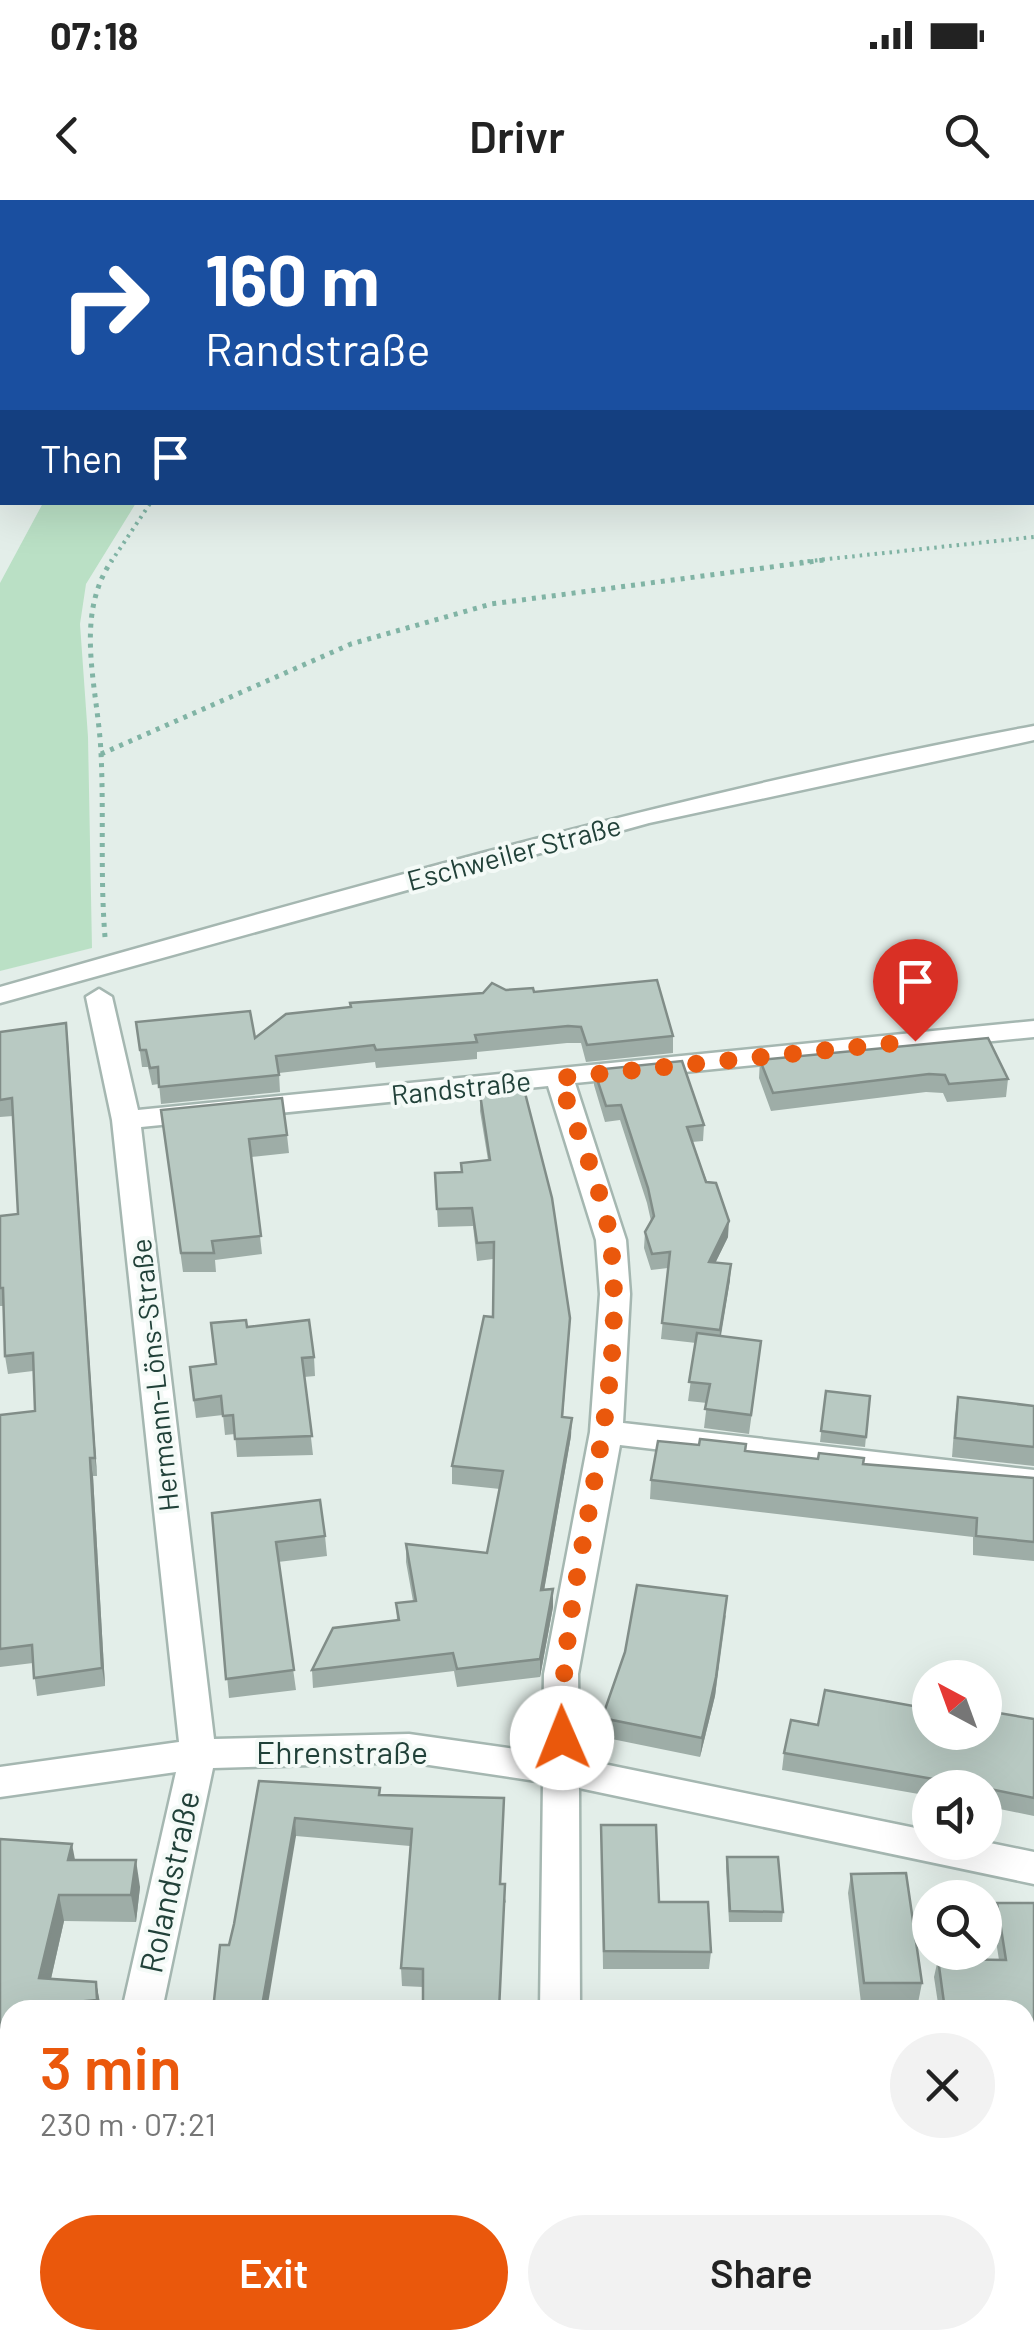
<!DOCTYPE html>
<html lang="en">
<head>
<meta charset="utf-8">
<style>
  body { margin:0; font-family:Barlow,sans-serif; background:#f2f2f2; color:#222; height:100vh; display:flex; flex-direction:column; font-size:38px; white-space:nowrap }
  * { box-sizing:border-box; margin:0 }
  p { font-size:32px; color:#767676 }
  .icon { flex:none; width:55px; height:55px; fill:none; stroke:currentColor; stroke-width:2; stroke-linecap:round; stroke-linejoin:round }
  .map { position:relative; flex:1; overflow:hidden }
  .side { position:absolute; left:0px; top:1800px; width:1035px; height:350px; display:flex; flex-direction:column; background:#fff; border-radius:30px 30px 0 0; box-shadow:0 10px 40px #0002 }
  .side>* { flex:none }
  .hud { position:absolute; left:0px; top:0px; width:1035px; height:305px; box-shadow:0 10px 40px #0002; background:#1a4fa0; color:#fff; overflow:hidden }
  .needle { width:65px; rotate:319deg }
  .fabs { position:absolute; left:912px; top:1460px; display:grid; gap:20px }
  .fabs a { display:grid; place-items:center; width:90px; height:90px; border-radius:50%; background:#fff; box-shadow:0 10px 40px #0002; font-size:50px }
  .pin { position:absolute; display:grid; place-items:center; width:85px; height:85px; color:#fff; margin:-102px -42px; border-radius:50% 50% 50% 0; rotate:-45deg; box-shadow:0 0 10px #0007 }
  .pin .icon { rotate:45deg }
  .me { position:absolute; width:110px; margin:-55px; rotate:359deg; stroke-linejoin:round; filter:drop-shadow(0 0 8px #0008) }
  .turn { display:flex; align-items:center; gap:35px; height:210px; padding:0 40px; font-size:45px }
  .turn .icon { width:130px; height:130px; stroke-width:2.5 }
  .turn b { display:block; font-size:70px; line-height:85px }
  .then { display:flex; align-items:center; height:95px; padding:0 40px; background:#0003; gap:20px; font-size:38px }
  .round { display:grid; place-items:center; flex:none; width:105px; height:105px; border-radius:52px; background:#f2f2f2 }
  .head { display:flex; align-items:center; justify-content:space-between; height:170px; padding:0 40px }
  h1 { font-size:60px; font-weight:600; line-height:75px; color:#ea580c }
  .action { display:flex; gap:20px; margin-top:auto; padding:20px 40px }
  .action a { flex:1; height:115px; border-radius:60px; background:#ea580c; color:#fff; font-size:40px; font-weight:600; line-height:115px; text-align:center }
  .action a+a { background:#f2f2f2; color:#222 }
  .status { display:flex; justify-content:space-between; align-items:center; height:70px; padding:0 50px; background:#fff; direction:ltr }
  .status svg { height:28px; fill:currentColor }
  header { display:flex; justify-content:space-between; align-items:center; height:130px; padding:0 40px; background:#fff; font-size:45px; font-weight:600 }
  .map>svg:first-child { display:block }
  .green { fill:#bae0c5 }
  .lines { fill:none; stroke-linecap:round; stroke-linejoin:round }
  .minor-casing { stroke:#a5b7b1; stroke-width:5 }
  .tertiary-casing { stroke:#a5b7b1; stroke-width:5 }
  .motorway-casing { stroke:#c1cac8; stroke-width:5 }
  .path-far1 { stroke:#81b4a5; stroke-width:4; stroke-dasharray:2.5 5; stroke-linecap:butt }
  .path { stroke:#81b4a5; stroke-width:5; stroke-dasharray:4 6; stroke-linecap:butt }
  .minor { fill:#fff; fill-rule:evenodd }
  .tertiary { fill:#fff; fill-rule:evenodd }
  .motorway { fill:#2a6f63; fill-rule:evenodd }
  .wall { fill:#9eada7 }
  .shaded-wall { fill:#818d88 }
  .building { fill:#b8c9c2; stroke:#818d88; stroke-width:2.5 }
  .route { stroke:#ea580c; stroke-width:18; stroke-dasharray:0 32.4 }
  .labels { text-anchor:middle; stroke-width:8; stroke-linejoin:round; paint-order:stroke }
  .street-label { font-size:28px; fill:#214139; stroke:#f4faf7 }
  .near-street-label { font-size:32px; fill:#214139; stroke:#f4faf7 }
</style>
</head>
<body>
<div class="status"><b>07:18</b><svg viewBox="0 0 49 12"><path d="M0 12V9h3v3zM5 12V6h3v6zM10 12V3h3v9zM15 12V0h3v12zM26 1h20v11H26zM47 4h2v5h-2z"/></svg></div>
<header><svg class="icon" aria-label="back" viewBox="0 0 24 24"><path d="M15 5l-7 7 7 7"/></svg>Drivr<svg class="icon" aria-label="search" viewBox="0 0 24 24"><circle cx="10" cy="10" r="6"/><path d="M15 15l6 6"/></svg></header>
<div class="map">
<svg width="1034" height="2150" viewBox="0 0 1034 2150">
  <rect width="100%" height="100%" fill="#e3eee9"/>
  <path class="green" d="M43,303H136L86,384L80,424L88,537L92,748L0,771V383Z"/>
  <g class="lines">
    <defs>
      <g id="minor">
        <rect x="0" y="51" width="2" height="10"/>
        <path d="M99,789L112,797L138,910L1034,821V837L575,883L626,1040L630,1094L623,1223L1034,1270V1294L620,1245L578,1474L579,1559L930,1631V1642H985L1034,1652V1684L579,1588L580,1810H540L543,1582L409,1562L213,1568L162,1810H122L176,1572L0,1597V1567L179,1542L112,920L86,797ZM548,886L596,1040L600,1094L590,1232L544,1474L543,1553L409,1534L214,1539L141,927Z"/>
        <path d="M49,2140H93L91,2150H47Z"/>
        <rect x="533" y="2140" width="44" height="10"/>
      </g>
      <path id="tertiary" d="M1034,526V540L649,623L0,803V787C343,690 684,591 1034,526Z"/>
      <path id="motorway" d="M2,226V240L0,241V227Z"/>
    </defs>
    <use href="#minor" class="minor-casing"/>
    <use href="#tertiary" class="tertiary-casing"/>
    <use href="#motorway" class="motorway-casing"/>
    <g class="path-far1">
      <path d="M1028,302L1034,305"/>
      <path d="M111,362L151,302"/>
      <path d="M800,362L1034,337"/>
    </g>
    <g class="path">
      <path d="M101,554L351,444L491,404L824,360"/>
      <path d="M105,737C100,675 104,615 101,553C98,487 73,418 112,360"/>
    </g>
    <use href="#minor" class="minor"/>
    <use href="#tertiary" class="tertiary"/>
    <use href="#motorway" class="motorway"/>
  </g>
  <g class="wall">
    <path d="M506,790L534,792L673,836V853L586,862L581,843H567L477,852V859L376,868L375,862L279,873L280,892L161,904L159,884L152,885L148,867H142L136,822L255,838L483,793Z"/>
    <path d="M66,823L97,1276H93L105,1486L37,1496L33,1463L0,1467V1215L35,1211L33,1171L8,1174L5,1156L3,1106H0V1016L18,1014L13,916L0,917V832Z"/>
    <path d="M760,860L1008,879L1006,897L947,902L943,893L926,892L771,911L759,878Z"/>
    <path d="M594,870L704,925L703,941L692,942L728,1037L715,1063L730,1080L721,1136L759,1160L749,1234L704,1228L707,1203L688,1201L696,1143L661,1139L668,1068L651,1070L644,1048L645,1032L651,1021L647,1003L620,920L605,922L594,885Z"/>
    <path d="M480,894L570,1118L563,1217L571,1236L544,1390L553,1389V1407L540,1477L457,1487L454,1471L313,1488L312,1470L397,1420L396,1403L413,1401L406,1362V1344L487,1353L500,1289L452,1284V1266L493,1117V1059L477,1061L473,1026L438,1027L435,973L461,972V963L488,960L480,911Z"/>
    <path d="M161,910L287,935L289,953L251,957L262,1054L215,1060L216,1072H183Z"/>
    <path d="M247,1127L314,1157L315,1176L304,1177L313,1255L237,1257L235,1234L225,1235L223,1215L196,1218L192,1186L216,1164Z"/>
    <path d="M826,1191L870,1196L865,1247L820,1242Z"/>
    <path d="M958,1197L1034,1206V1266L952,1257L955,1216Z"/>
    <path d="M699,1245L863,1264L1034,1278V1361L973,1355V1337L650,1299L651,1280Z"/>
    <path d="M212,1313L325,1336L327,1356L278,1362L296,1490L229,1498Z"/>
    <path d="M726,1415L715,1496L700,1557L602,1537V1518Z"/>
    <path d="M987,1511L1034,1519V1616L985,1606V1588H930V1596L782,1570L784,1553L818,1525L985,1519Z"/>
    <path d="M259,1581L380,1595L504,1598L501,1684L506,1702L423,1787L402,1786L401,1768L410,1646L296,1636L213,1810L234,1724Z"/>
    <path d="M601,1625L659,1702L711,1752L709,1769H603Z"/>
    <path d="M0,1639L75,1660L140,1687L136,1722L64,1721L51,1779L96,1782L101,1810H10V1890H0Z"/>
    <path d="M727,1657L783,1712L782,1722H729L726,1667Z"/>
    <path d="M851,1674L922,1783L918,1803H861L848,1693Z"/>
    <path d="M997,1703H1034V1848H1025V1810H939L934,1777L938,1759L999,1760L993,1722Z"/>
  </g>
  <g class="shaded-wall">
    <path d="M66,823L68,841L97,1276L95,1258Z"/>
    <path d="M729,1021L728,1037L708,1078L709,1062Z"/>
    <path d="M731,1064L730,1080L719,1145L720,1130Z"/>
    <path d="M572,1218L571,1236L541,1408V1390Z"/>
    <path d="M90,1258L93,1276L105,1486L102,1468Z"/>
    <path d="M553,1389V1407L540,1477V1459Z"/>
    <path d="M727,1396L715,1496L700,1557L702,1538Z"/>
    <path d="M295,1618L296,1636L267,1810L262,1806Z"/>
    <path d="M72,1644L77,1670L68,1660Z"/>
    <path d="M136,1660L140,1687L136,1722L131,1695Z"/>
    <path d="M59,1695L64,1721L45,1805L39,1778Z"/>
    <path d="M96,1782L101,1808V1810H98L97,1800Z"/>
    <path d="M10,2068V2086L0,2088V2070Z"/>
  </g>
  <g class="building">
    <path d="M657,780L673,836L587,845L581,827L568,826L475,835L477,842L376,850L374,845L276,856L279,875L159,887L158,867L150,868L146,850H140L136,822L250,811L255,838L286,814L351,807L350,803L483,793L492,783L506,790L533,788L534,792Z"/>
    <path d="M66,823L95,1258H90L102,1468L34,1478L32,1445L0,1449V1215L35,1211L33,1153L5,1156L3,1088H0V1016L18,1014L12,898L0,900V832Z"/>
    <path d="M988,838L1008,879L949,884L945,875L929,874L773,893L760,860Z"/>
    <path d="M682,861L704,925L687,927L706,982L716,983L729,1021L709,1062L731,1064L720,1130L662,1123L670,1052L652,1054L645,1032L654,1016L648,988L621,905L606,906L594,870Z"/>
    <path d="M524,889L552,998L570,1118L562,1217L572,1218L541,1390L553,1389L540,1459L457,1469L453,1453L312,1470L333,1428L399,1420L396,1403L416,1401L406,1344L487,1353L503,1271L452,1266L484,1116L493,1117L494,1042L477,1043L472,1008L437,1009L435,973L462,972L461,963L490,960L480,894Z"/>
    <path d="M282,898L287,935L249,939L261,1036L212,1041L214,1053H181L161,910Z"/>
    <path d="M246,1120L247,1127L309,1120L314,1157L302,1158L312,1236L235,1239L233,1215L223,1216L221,1196L194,1200L190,1167L216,1164L211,1123Z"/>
    <path d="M697,1133L761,1141L751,1215L705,1209L710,1184L689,1182Z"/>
    <path d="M826,1191L870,1196L866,1237L821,1231Z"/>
    <path d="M958,1197L1034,1206V1247L955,1238Z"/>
    <path d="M700,1239L746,1244L745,1251L818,1259L819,1253L864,1258L863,1264L1034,1278V1342L976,1336L977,1318L651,1280L658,1241L699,1245Z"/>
    <path d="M320,1300L325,1336L276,1342L294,1470L226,1479L212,1313Z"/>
    <path d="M637,1385L727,1396L716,1477L702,1538L602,1518L625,1452Z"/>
    <path d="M825,1490L930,1509V1532H985L987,1511L1034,1519V1598L985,1588L784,1553L791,1520L818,1525Z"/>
    <path d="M259,1581L380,1588L379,1595L504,1598L500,1684H505L499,1810H423V1769L401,1768L412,1629L295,1618L262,1806L287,1807L286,1810H213L220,1745H229L234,1724Z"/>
    <path d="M601,1625H656L659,1702H708L711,1752L604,1751Z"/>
    <path d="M0,1639L72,1644L68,1660H136L131,1695H59L39,1778L96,1782L97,1800L32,1806L31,1810H10V1865L0,1864Z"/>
    <path d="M727,1657H778L783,1712L730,1711Z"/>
    <path d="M906,1673L922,1783H864L851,1674Z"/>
    <path d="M997,1703H1034V1830H1025V1810H945L938,1759L1006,1760Z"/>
    <path d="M8,1984L10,2011V2068L0,2070V1985Z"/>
    <path d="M198,2140H288L287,2150H196Z"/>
    <path d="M416,2140H489V2150H415Z"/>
    <path d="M769,2140H836L837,2150H770Z"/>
    <path d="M675,2142L762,2143L763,2150H624H675Z"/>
  </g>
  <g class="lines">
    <path class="route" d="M562,1538C559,1372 629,1215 611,1046C607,1001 574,924 559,878L915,841"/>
  </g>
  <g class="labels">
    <g class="street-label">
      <text transform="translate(514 653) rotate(-15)" y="10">Eschweiler Straße</text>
      <text transform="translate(461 888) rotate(-6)" y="10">Randstraße</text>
      <text transform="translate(155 1175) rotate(-96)" y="10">Hermann-Löns-Straße</text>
    </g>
    <g class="near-street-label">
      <text x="342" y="1564">Ehrenstraße</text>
      <text transform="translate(170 1682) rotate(-78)" y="11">Rolandstraße</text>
    </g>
  </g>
</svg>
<div class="fabs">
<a><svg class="needle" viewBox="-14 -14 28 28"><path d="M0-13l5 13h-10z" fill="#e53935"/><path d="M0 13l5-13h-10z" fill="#767676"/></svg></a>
<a><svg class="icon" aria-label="sound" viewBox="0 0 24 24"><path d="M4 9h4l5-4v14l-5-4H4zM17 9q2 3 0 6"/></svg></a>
<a><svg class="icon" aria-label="search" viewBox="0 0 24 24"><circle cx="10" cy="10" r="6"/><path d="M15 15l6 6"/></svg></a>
</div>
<div class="pin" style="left:915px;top:841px;background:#d93025"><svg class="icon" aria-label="arrive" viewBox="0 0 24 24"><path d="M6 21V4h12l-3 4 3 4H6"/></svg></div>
<svg class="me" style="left:562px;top:1538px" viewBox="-20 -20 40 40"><circle r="19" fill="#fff"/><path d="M0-13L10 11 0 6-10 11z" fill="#ea580c"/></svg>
<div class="hud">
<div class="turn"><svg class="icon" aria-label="right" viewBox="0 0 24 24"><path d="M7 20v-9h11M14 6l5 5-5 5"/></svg><div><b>160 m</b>Randstraße</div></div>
<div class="then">Then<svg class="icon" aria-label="arrive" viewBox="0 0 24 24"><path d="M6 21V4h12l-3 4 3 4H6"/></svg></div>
</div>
<section class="side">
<div class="head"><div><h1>3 min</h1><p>230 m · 07:21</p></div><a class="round"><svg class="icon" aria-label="close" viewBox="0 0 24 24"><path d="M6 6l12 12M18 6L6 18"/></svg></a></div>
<div class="action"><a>Exit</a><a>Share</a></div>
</section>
</div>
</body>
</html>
